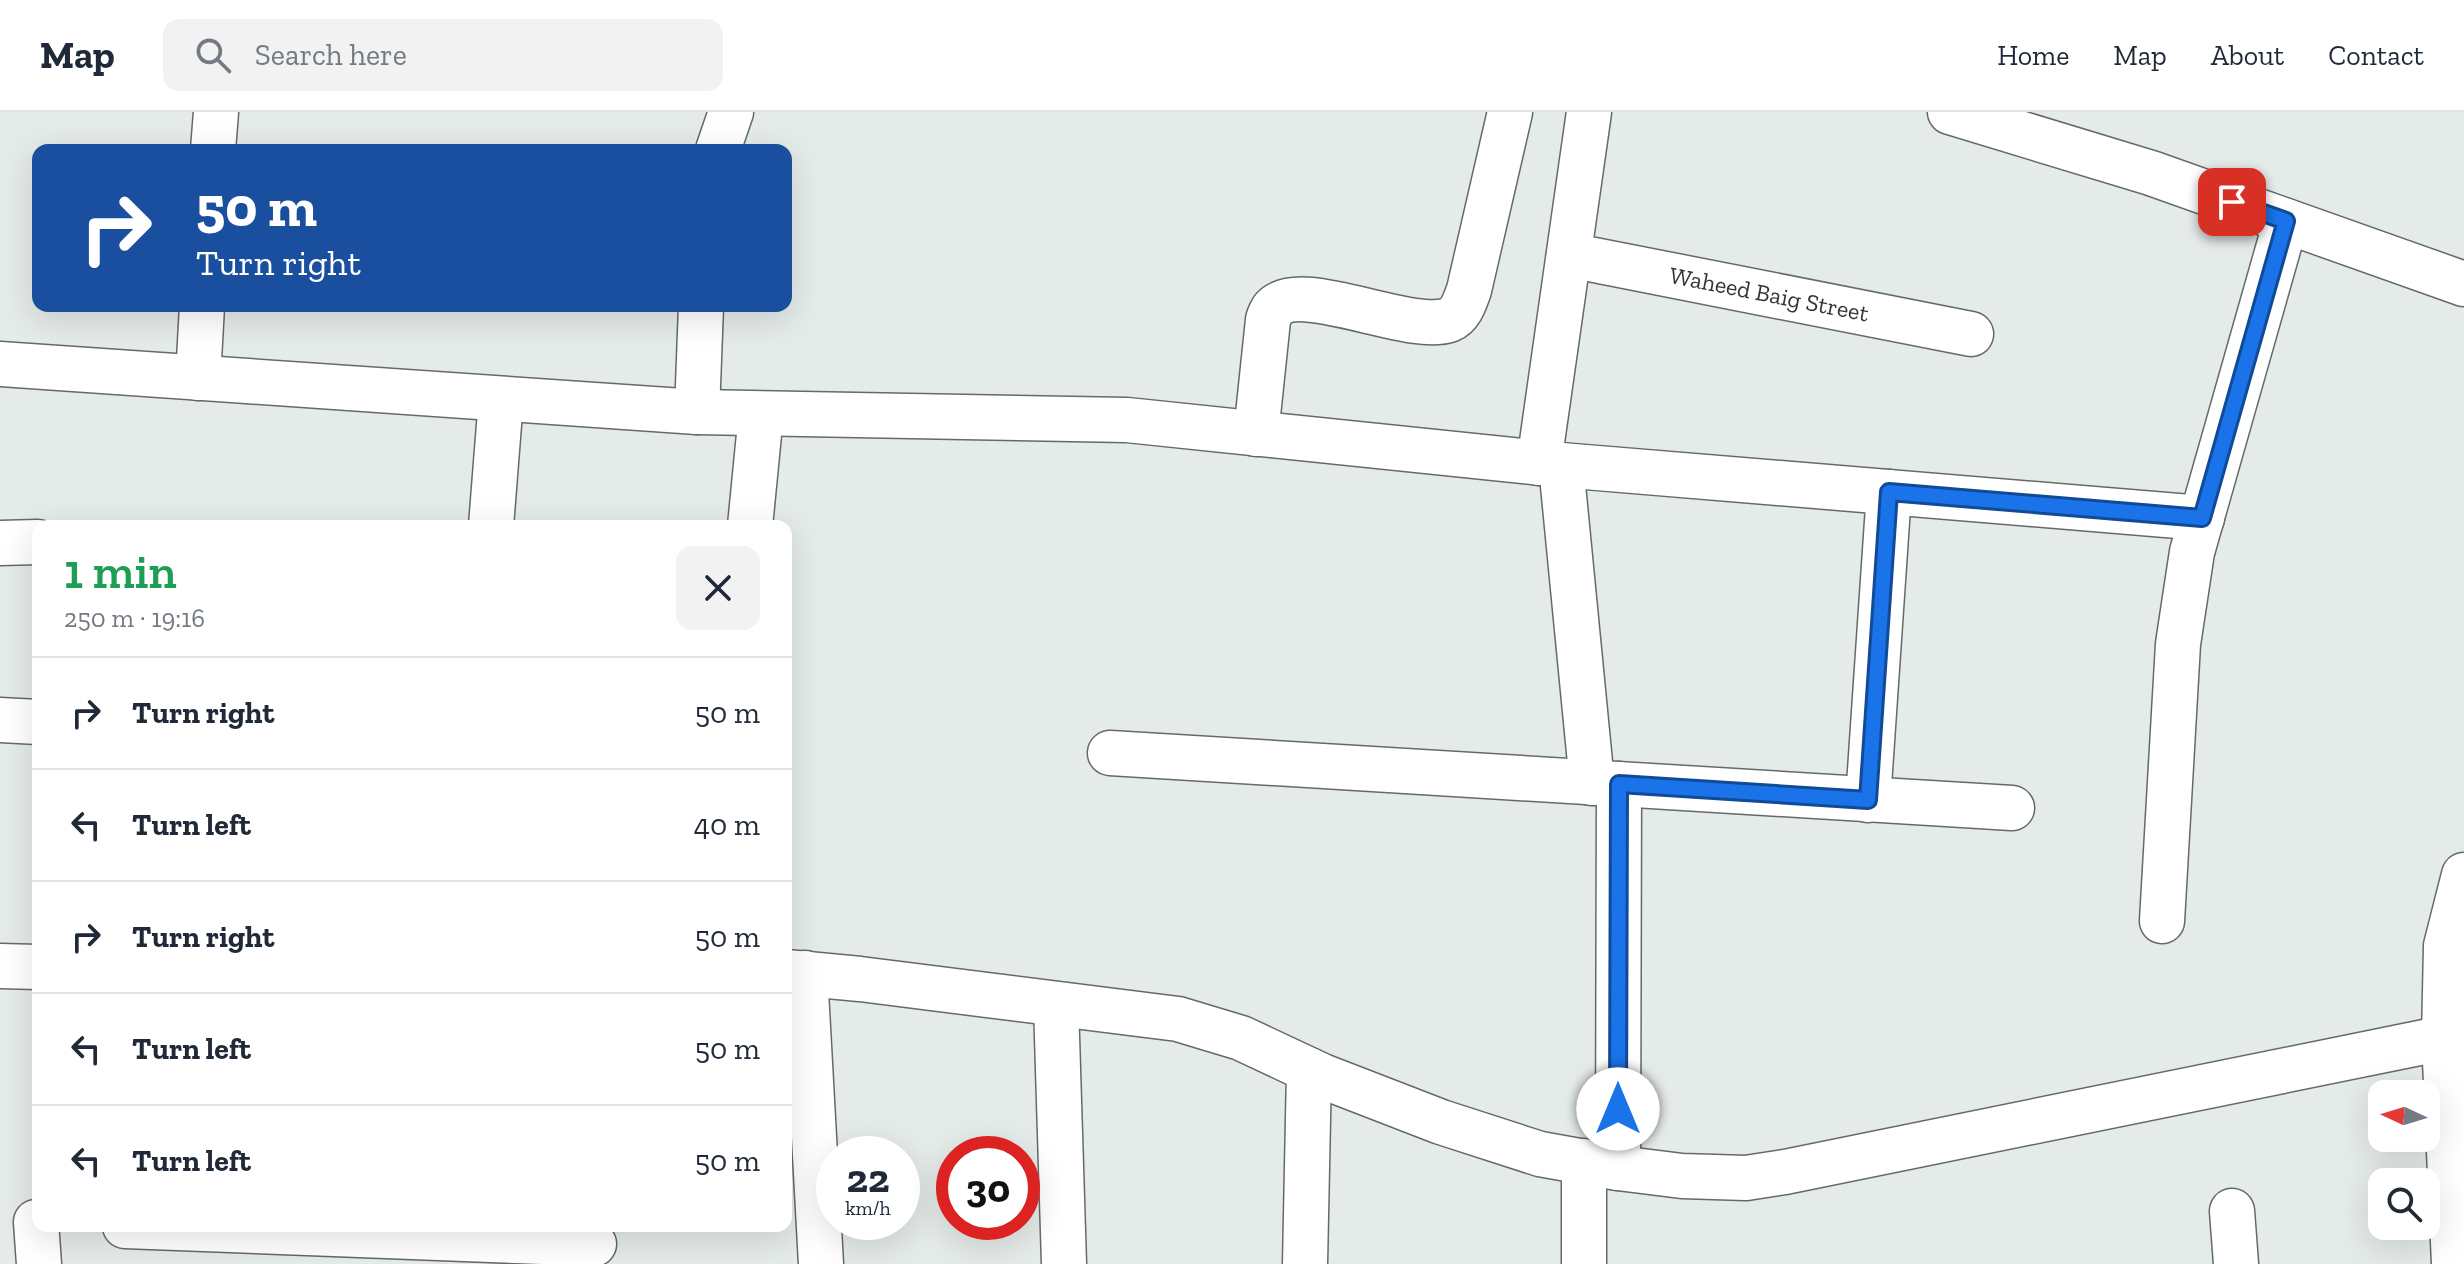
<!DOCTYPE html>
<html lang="en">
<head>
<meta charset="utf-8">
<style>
  body { margin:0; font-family:"Zilla Slab",serif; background:#f2f2f3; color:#1f2937; height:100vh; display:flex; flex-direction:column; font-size:30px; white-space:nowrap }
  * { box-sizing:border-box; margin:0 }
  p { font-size:26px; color:#747a83 }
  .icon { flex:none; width:44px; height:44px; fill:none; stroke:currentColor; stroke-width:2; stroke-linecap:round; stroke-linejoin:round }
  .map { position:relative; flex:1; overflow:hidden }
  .side { position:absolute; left:32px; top:408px; width:760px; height:712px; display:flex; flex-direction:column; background:#fff; border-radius:16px; box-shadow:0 8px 32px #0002 }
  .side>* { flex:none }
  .hud { position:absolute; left:32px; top:32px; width:760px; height:168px; border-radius:16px; box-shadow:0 8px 32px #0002; background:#1a4fa0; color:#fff; overflow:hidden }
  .needle { width:52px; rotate:274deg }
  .fabs { position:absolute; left:2368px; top:968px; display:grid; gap:16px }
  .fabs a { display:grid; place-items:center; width:72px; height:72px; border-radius:16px; background:#fff; box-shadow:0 8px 32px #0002; font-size:40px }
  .speed { position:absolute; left:816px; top:1024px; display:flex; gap:16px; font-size:40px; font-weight:700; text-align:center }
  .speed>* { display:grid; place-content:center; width:104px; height:104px; border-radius:50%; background:#fff; box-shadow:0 8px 32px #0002; line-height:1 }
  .speed small { font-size:20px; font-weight:400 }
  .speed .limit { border:12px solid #d22; background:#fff; color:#111 }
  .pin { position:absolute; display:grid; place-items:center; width:68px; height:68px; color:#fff; margin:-34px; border-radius:16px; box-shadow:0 4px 12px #0006 }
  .me { position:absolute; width:88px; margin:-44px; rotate:0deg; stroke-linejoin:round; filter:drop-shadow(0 0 6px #0008) }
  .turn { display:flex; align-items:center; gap:28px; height:168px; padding:0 32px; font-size:36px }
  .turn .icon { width:104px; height:104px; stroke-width:2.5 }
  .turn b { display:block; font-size:56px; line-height:68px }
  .round { display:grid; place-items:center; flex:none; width:84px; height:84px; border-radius:16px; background:#f2f2f3 }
  .headline { display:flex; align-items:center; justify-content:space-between; height:136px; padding:0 32px }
  h1 { font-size:48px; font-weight:600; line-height:60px; color:#1e9e55 }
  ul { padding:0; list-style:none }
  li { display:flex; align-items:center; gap:24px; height:112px; padding:0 32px; border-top:2px solid #e0e1e3 }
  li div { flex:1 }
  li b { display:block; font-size:30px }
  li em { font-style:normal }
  header { display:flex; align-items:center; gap:48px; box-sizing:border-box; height:112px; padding:0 40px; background:#fff; border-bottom:2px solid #e0e1e3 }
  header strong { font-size:38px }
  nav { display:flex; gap:44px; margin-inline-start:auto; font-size:28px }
  .search { width:560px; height:72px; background:#f2f2f3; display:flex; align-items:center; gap:20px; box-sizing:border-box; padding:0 28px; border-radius:16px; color:#747a83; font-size:30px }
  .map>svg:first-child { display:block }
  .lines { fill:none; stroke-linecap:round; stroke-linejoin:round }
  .minor-casing { stroke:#646a68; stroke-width:47 }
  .tertiary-casing { stroke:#646a68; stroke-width:47 }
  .minor { stroke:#fff; stroke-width:44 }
  .tertiary { stroke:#fff; stroke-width:44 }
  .route-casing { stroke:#114b97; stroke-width:20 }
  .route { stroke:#1a73e8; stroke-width:14 }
  .labels { text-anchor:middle; stroke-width:6; stroke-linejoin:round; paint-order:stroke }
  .street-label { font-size:24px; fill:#333534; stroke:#fff }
</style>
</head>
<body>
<header>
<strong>Map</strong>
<div class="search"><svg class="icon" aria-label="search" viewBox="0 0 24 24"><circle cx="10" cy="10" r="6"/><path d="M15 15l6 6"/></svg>Search here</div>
<nav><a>Home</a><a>Map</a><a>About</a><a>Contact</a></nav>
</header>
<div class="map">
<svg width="2464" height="1152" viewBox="0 0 2464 1152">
  <rect width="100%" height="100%" fill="#e5ebe9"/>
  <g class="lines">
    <defs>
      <g id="minor">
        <path d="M213,38L216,0"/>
        <path d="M718,38L731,0"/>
        <path id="s1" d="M1569,143L1971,222"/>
        <path d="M0,252L697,300L1127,308L1561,353L2202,406"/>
        <path d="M198,266L202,194"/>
        <path d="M697,300L701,194"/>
        <path d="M1256,322L1268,208C1268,206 1272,198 1273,197C1299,166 1409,222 1449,208C1461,203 1465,189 1469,178L1510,0"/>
        <path d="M1539,351L1589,0"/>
        <path d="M1561,353L1592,671"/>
        <path d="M491,414L501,287"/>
        <path d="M750,414L761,302"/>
        <path d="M0,431L38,430"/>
        <path d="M0,608L38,610"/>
        <path d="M1110,641L2012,696"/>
        <path d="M1868,688L1889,380"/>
        <path d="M2162,809L2178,532L2192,440L2286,109"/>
        <path d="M0,854L38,855"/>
        <path d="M786,860L860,867L1178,907L1241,926L1322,964L1441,1010L1540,1042L1618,1056L1682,1064L1746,1066L1785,1060L2444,926"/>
        <path d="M805,861L821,1152"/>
        <path d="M1056,892L1064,1152"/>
        <path d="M1584,1049V1152"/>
        <path d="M1618,1056L1619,672"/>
        <path d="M2232,1099L2236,1152"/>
        <path d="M36,1110L39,1152"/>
        <path d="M125,1114L594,1132"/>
        <path d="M1305,1152L1309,958"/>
      </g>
      <g id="tertiary">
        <path d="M1950,0L2151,61L2464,172"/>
        <path d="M2454,1152L2444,926L2446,834L2464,763"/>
      </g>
    </defs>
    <use href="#minor" class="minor-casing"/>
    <use href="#tertiary" class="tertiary-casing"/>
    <use href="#minor" class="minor"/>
    <use href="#tertiary" class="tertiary"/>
  </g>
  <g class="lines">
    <defs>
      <path id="route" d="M1618,997L1619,672L1868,688L1889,380L2202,406L2286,109L2232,90"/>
    </defs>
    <use href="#route" class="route-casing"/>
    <use href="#route" class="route"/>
  </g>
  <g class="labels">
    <g class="street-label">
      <text dy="8" stroke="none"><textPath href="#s1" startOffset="204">Waheed Baig Street</textPath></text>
    </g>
  </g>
</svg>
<div class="fabs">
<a><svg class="needle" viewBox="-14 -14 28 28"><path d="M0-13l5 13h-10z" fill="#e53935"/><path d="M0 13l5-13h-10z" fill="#747a83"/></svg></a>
<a><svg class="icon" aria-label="search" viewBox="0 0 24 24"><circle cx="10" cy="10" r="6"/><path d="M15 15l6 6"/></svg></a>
</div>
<div class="speed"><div>22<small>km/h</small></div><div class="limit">30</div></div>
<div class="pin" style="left:2232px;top:90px;background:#d93025"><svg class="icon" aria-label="arrive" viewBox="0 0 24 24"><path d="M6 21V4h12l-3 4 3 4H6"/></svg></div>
<svg class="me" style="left:1618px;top:997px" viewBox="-20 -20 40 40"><circle r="19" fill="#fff"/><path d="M0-13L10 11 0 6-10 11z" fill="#1a73e8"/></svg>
<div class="hud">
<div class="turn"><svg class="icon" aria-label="right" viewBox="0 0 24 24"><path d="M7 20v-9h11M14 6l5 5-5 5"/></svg><div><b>50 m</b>Turn right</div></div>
</div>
<section class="side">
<div class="headline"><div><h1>1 min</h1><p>250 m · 19:16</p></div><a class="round"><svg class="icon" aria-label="close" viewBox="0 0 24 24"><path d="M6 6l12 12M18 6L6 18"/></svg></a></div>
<ul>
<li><svg class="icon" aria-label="right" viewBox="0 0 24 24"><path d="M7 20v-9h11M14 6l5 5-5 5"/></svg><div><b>Turn right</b></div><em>50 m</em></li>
<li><svg class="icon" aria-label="left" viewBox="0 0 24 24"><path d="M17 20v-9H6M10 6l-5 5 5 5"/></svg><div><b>Turn left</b></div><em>40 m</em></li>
<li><svg class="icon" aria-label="right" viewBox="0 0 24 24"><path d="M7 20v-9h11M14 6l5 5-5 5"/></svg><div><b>Turn right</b></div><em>50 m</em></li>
<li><svg class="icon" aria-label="left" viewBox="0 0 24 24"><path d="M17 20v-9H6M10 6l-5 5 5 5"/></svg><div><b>Turn left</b></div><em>50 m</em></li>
<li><svg class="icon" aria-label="left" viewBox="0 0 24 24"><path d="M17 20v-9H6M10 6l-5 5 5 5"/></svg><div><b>Turn left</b></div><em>50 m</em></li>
</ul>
</section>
</div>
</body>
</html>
